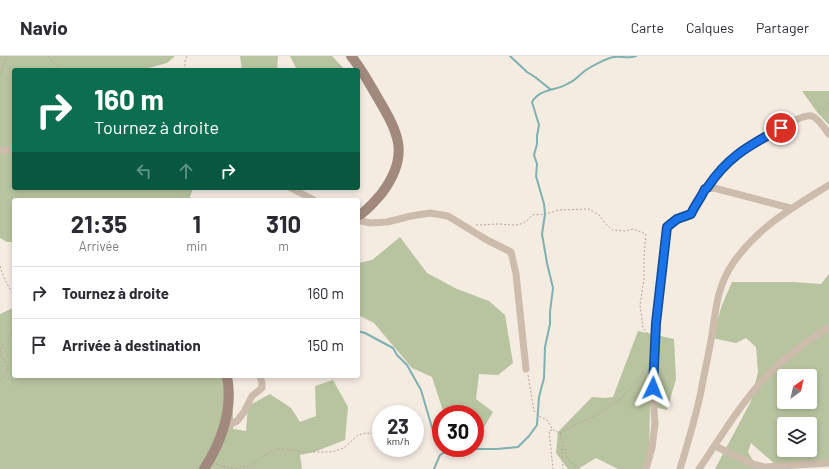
<!DOCTYPE html>
<html lang="fr">
<head>
<meta charset="utf-8">
<style>
  body { margin:0; font-family:Barlow,sans-serif; background:#f7f7f7; color:#2b2b33; height:100vh; display:flex; flex-direction:column; font-size:15px; white-space:nowrap }
  * { box-sizing:border-box; margin:0 }
  p { font-size:13px; color:#7c7c81 }
  .icon { flex:none; width:22px; height:22px; fill:none; stroke:currentColor; stroke-width:2; stroke-linecap:round; stroke-linejoin:round }
  .map { position:relative; flex:1; overflow:hidden }
  .sheet { position:absolute; left:12px; top:142px; width:348px; height:180px; display:flex; flex-direction:column; background:#fff; border-radius:4px; box-shadow:0 2px 6px #0003 }
  .sheet>* { flex:none }
  .guide { position:absolute; left:12px; top:12px; width:348px; height:122px; border-radius:4px; box-shadow:0 2px 6px #0003; background:#0b6e4f; color:#fff; overflow:hidden }
  .needle { width:26px; rotate:34deg }
  .controls { position:absolute; left:777px; top:313px; display:grid; gap:8px }
  .controls a { display:grid; place-items:center; width:40px; height:40px; border-radius:4px; background:#fff; box-shadow:0 2px 6px #0003; font-size:20px }
  .speed { position:absolute; left:372px; top:349px; display:flex; gap:8px; font-size:20px; font-weight:700; text-align:center }
  .speed>* { display:grid; place-content:center; width:52px; height:52px; border-radius:50%; background:#fff; box-shadow:0 2px 6px #0003; line-height:1 }
  .speed small { font-size:10px; font-weight:400 }
  .speed .limit { border:6px solid #d22; background:#fff; color:#111 }
  .pin { position:absolute; display:grid; place-items:center; width:34px; height:34px; color:#fff; margin:-17px; border:2px solid #fff; border-radius:50%; box-shadow:0 1px 4px #0007 }
  .me { position:absolute; width:44px; margin:-22px; rotate:2deg; stroke-linejoin:round; filter:drop-shadow(0 0 3px #0008) }
  .turn { display:flex; align-items:center; gap:14px; height:84px; padding:0 16px; font-size:18px }
  .turn .icon { width:52px; height:52px; stroke-width:2.5 }
  .turn b { display:block; font-size:28px; line-height:34px }
  .lanes { display:flex; align-items:center; height:38px; padding:0 16px; background:#0003; justify-content:center; gap:20px; direction:ltr }
  .lanes .off { opacity:.35 }
  .eta { display:flex; justify-content:space-evenly; align-items:center; height:68px; text-align:center }
  .eta b { font-size:24px; font-weight:700; line-height:28px }
  ul { padding:0; list-style:none }
  li { display:flex; align-items:center; gap:12px; height:52px; padding:0 16px; border-top:1px solid #e1e1e2 }
  li div { flex:1 }
  li b { display:block; font-size:15px }
  li em { font-style:normal }
  header { display:flex; align-items:center; gap:24px; box-sizing:border-box; height:56px; padding:0 20px; background:#fff; border-bottom:1px solid #e1e1e2 }
  header strong { font-size:19px }
  nav { display:flex; gap:22px; margin-inline-start:auto; font-size:14px }
  .map>svg:first-child { display:block }
  .green { fill:#b8c4a0; fill-rule:evenodd }
  .lines { fill:none; stroke-linecap:round; stroke-linejoin:round }
  .stream { stroke:#7fb0b2; stroke-width:2 }
  .path { stroke:#b9a596; stroke-width:1; stroke-dasharray:2 2; stroke-linecap:butt }
  .street { stroke:#cdbbac; stroke-width:7 }
  .secondary { stroke:#a18a7d; stroke-width:10 }
  .route-casing { stroke:#114b97; stroke-width:10 }
  .route { stroke:#1a73e8; stroke-width:7 }
</style>
</head>
<body>
<header>
<strong>Navio</strong>
<nav><a>Carte</a><a>Calques</a><a>Partager</a></nav>
</header>
<div class="map">
<svg width="829" height="413" viewBox="0 0 829 413">
  <rect width="100%" height="100%" fill="#f4ebe1"/>
  <g class="green">
    <path d="M0,0H175L167,7L141,14H14V132H193L189,144H14V186H7L0,182Z"/>
    <path d="M240,0H278L277,14H242Z"/>
    <path d="M290,0H332L345,14H297Z"/>
    <path d="M802,35H829V69L817,56Z"/>
    <path d="M400,181L427,217L457,233L489,245L505,259L513,307L498,319L479,318L476,343L493,356L483,373L475,371V358H444L432,321L412,312L374,267L358,259V207L372,204Z"/>
    <path d="M829,218V405L775,408L751,387L748,396L758,413H715L751,345L758,316L756,291L746,282L736,287L712,282L722,249L732,226H793L821,228ZM784,320H810V346H784ZM784,368H810V394H784Z"/>
    <path d="M13,252H14V320H231L234,337L233,352V373L246,375L248,350L270,338L291,352L300,366L316,360L315,330L333,324L348,351L345,384L314,396L300,399L302,413H0V258Z"/>
    <path d="M638,275L674,283L676,323L667,354L650,350L649,396L644,413H618L596,402L578,413H568L556,397L558,376L592,341L604,342L613,341Z"/>
  </g>
  <g class="lines">
    <g class="stream">
      <path d="M510,0L527,16L535,21L550,33"/>
      <path d="M358,275L365,277L393,292L397,299L407,309L421,334L433,375L437,382L441,385"/>
      <path d="M434,413L440,399L445,396L463,393H497L518,391L529,380L537,369L539,341L544,322L545,291L550,268V256L553,232L547,207L542,178L545,158L544,148L536,120L537,108L534,99L537,88V80L539,69L532,46C540,32 557,35 569,27C576,24 580,18 586,14C592,10 607,2 614,1C621,0 629,3 636,0"/>
    </g>
    <g class="path">
      <path d="M48,0L60,14"/>
      <path d="M185,14V4L187,0"/>
      <path d="M0,20L6,0"/>
      <path d="M819,56L829,47"/>
      <path d="M476,169C484,169 492,168 500,168C514,169 522,172 532,159L546,158L559,154L589,153L599,159L606,168L612,174L626,175L633,173L646,178L644,200V223L640,249L643,272L648,278"/>
      <path d="M0,210C3,220 7,230 14,238"/>
      <path d="M528,319L534,355L539,360L547,364L553,374L560,377C565,394 563,404 581,413"/>
      <path d="M0,324L6,317L8,311C6,307 0,299 0,294C2,287 10,284 12,276C15,265 11,252 14,241"/>
      <path d="M552,374L549,375L553,413"/>
      <path d="M560,377L596,359L621,343L624,338L632,333L647,311"/>
      <path d="M562,392L563,413"/>
      <path d="M216,408L233,413L253,409L262,401L276,393H285L304,396H332L344,392L358,379L366,377L381,378"/>
    </g>
    <g class="street">
      <path d="M0,94H14"/>
      <path d="M291,132L314,144"/>
      <path d="M707,132C715,120 723,111 733,102C745,92 799,57 812,60C818,62 825,73 829,78"/>
      <path d="M358,164L370,167L387,166L411,160L430,157L448,160L487,184L511,196L516,218L526,313"/>
      <path d="M223,372L237,365L244,356L252,340L262,332V327L260,320"/>
      <path d="M715,390L753,408L765,411L829,407"/>
      <path d="M646,413L652,392L655,367L653,340L656,267L667,171L677,163L691,159C695,149 701,142 705,133L714,132L790,152"/>
      <path d="M680,413C688,386 697,358 702,330C705,314 709,296 712,279C716,252 717,231 733,207C758,171 793,151 829,129"/>
      <path d="M699,413C723,378 745,339 777,310C793,295 811,283 829,271"/>
    </g>
    <g class="secondary">
      <path d="M351,0C361,12 368,25 376,39C398,76 411,98 382,137C375,145 367,155 358,160"/>
      <path d="M204,413C222,385 233,353 227,320"/>
    </g>
  </g>
  <g class="lines">
    <defs>
      <path id="route" d="M653,332L656,267L667,171L677,163L691,158C695,149 701,142 705,133L707,132C728,100 749,90 781,72"/>
    </defs>
    <use href="#route" class="route-casing"/>
    <use href="#route" class="route"/>
  </g>
</svg>
<div class="controls">
<a><svg class="needle" viewBox="-14 -14 28 28"><path d="M0-13l5 13h-10z" fill="#e53935"/><path d="M0 13l5-13h-10z" fill="#7c7c81"/></svg></a>
<a><svg class="icon" aria-label="layers" viewBox="0 0 24 24"><path d="M12 4l9 5-9 5-9-5zM3 14l9 5 9-5"/></svg></a>
</div>
<div class="speed"><div>23<small>km/h</small></div><div class="limit">30</div></div>
<div class="pin" style="left:781px;top:72px;background:#d93025"><svg class="icon" aria-label="arrive" viewBox="0 0 24 24"><path d="M6 21V4h12l-3 4 3 4H6"/></svg></div>
<svg class="me" style="left:653px;top:332px" viewBox="-20 -20 40 40"><path d="M0-17L14 15 0 8-14 15z" fill="#1a73e8" stroke="#fff" stroke-width="4"/></svg>
<div class="guide">
<div class="turn"><svg class="icon" aria-label="right" viewBox="0 0 24 24"><path d="M7 20v-9h11M14 6l5 5-5 5"/></svg><div><b>160 m</b>Tournez à droite</div></div>
<div class="lanes"><svg class="icon off" aria-label="left" viewBox="0 0 24 24"><path d="M17 20v-9H6M10 6l-5 5 5 5"/></svg><svg class="icon off" aria-label="ahead" viewBox="0 0 24 24"><path d="M12 20V5M6 11l6-6 6 6"/></svg><svg class="icon" aria-label="right" viewBox="0 0 24 24"><path d="M7 20v-9h11M14 6l5 5-5 5"/></svg></div>
</div>
<section class="sheet">
<div class="eta">
<div><b>21:35</b><p>Arrivée</p></div>
<div><b>1</b><p>min</p></div>
<div><b>310</b><p>m</p></div>
</div>
<ul>
<li><svg class="icon" aria-label="right" viewBox="0 0 24 24"><path d="M7 20v-9h11M14 6l5 5-5 5"/></svg><div><b>Tournez à droite</b></div><em>160 m</em></li>
<li><svg class="icon" aria-label="arrive" viewBox="0 0 24 24"><path d="M6 21V4h12l-3 4 3 4H6"/></svg><div><b>Arrivée à destination</b></div><em>150 m</em></li>
</ul>
</section>
</div>
</body>
</html>
